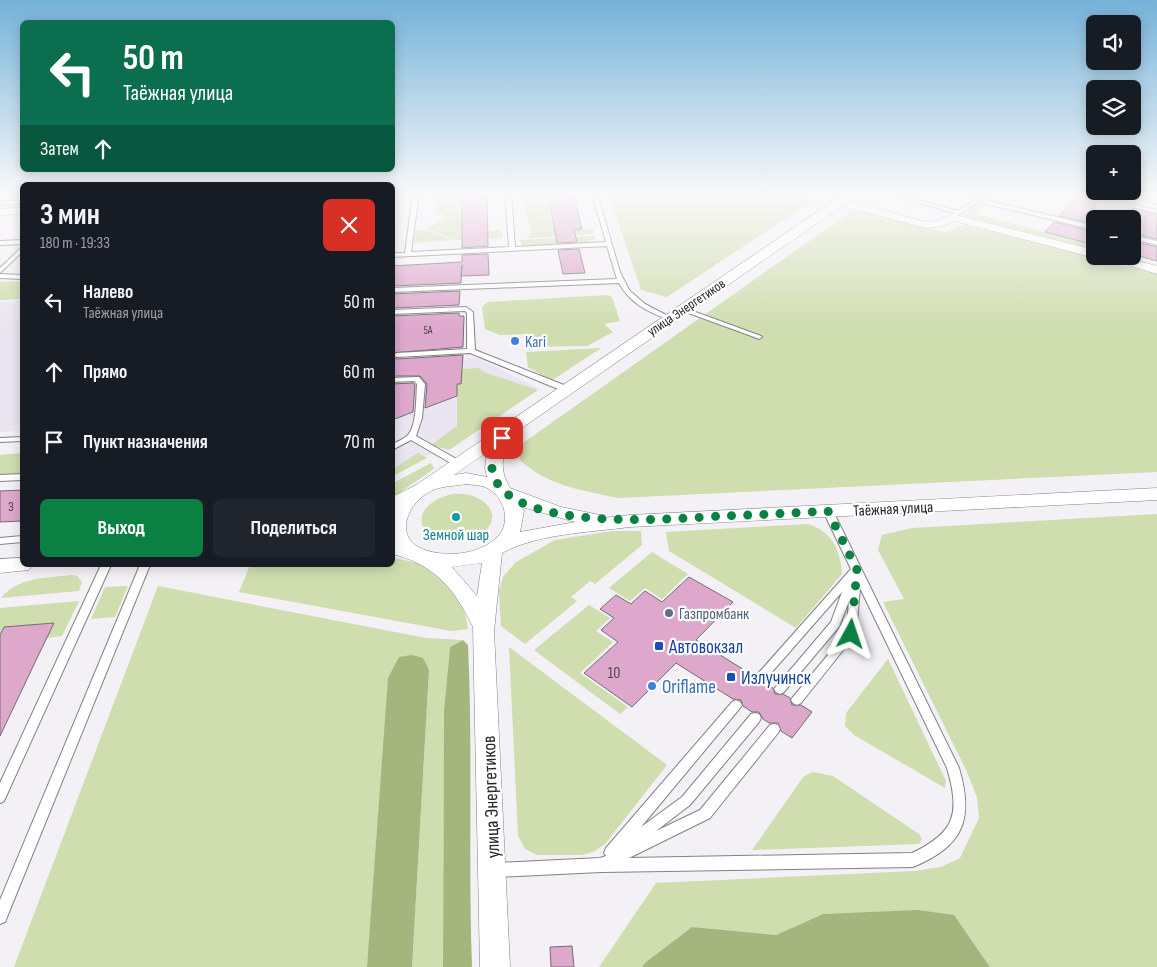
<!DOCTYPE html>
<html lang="ru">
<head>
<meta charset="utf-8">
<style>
  body { margin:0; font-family:"Sofia Sans Condensed",sans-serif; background:#20242c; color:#f1f3f6; height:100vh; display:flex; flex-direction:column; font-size:19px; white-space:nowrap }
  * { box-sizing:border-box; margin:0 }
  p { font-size:16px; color:#9ea1a6 }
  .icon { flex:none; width:28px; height:28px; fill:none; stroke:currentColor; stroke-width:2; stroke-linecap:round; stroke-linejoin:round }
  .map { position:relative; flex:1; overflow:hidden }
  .sheet { position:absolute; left:20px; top:182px; width:375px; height:385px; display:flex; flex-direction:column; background:#171b24; border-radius:8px; box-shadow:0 2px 12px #0003 }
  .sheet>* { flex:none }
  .guide { position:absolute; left:20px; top:20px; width:375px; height:152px; border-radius:8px; box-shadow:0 2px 12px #0003; background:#0b6e4f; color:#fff; overflow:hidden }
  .tools { position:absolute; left:1086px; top:15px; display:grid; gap:10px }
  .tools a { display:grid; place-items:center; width:55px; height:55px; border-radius:8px; background:#171b24; box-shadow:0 2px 12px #0003; font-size:25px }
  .pin { position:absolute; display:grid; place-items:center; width:42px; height:42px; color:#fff; margin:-21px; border-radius:10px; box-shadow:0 2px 8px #0006 }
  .me { position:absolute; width:55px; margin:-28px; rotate:5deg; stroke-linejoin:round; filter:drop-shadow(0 0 4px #0008) }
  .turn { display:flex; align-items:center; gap:18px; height:105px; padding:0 20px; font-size:22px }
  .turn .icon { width:65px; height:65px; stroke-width:2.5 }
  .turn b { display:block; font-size:35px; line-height:42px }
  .then { display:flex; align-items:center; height:48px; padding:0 20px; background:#0003; gap:10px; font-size:19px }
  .round { display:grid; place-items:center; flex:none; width:52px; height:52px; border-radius:8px; background:#20242c }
  .overview { display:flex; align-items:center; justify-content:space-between; height:85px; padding:0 20px }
  h1 { font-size:30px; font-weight:700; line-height:38px }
  .action { display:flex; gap:10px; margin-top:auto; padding:10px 20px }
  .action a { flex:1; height:58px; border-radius:8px; background:#0b8043; color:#fff; font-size:20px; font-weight:700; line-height:58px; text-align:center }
  .action a+a { background:#20242c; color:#f1f3f6 }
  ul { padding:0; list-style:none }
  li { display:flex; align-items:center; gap:15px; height:70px; padding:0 20px }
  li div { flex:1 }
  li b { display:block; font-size:19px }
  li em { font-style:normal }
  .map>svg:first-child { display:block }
  .built { fill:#eae5f0 }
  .green { fill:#cfddaf }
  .forest { fill:#a5b57e }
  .building { fill:#dda8cc; stroke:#726e71 }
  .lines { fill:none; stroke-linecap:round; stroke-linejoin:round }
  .service-casing { stroke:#828084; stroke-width:2 }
  .minor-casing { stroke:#828084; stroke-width:1 }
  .service { fill:#fff; fill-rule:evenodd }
  .minor { fill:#fff; fill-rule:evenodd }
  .route { stroke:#0b8043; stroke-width:9; stroke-dasharray:0 16.2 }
  .shop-dot { fill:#3f7fe0; stroke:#fff; stroke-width:2 }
  .culture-dot { fill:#0f9aa8; stroke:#fff; stroke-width:2 }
  .service-dot { fill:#5c6f8a; stroke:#fff; stroke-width:2 }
  .transit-dot { fill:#1a4fb4; stroke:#fff; stroke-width:2 }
  .labels { text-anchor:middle; stroke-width:4.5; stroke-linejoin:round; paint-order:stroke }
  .far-number-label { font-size:11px; fill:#544651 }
  .far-street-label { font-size:14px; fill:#272628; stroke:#fff }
  .number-label { font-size:14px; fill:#544651 }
  .shop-label { font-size:16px; fill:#366cbe; stroke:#fff; text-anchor:start }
  .street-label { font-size:16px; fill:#272628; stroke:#fff }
  .culture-label { font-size:16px; fill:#0d838f; stroke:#fff }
  .service-label { font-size:16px; fill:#4e5e75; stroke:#fff; text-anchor:start }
  .near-number-label { font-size:16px; fill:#544651 }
  .near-transit-label { font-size:19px; fill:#164399; stroke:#fff; text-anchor:start }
  .near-shop-label { font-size:19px; fill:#366cbe; stroke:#fff; text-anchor:start }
  .near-street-label { font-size:19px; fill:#272628; stroke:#fff }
</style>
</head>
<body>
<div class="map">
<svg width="1157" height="967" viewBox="0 0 1157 967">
  <rect width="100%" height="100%" fill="#f3f1f5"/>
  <g class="built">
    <path d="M0,193H22V208L0,209Z"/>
    <path d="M22,301V431L0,432V302Z"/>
    <path d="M478,358L539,389L450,444L393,473V363Z"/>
  </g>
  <g class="green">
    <path d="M434,193H462V234L488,233V231L502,230V238L457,240L425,229L446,219L444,215L435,211Z"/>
    <path d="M521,193H548L555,230L593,229L594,234L528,238L531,233Z"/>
    <path d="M608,193H793L808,197L811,202L667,297L641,290Z"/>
    <path d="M1070,204L1157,224V240L1133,234L1132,219H1095V225L1057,215Z"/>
    <path d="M976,205L983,206L975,214L1095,245V253L965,219L962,216Z"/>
    <path d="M853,210L944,232C952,231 957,225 965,225L1157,274V472L619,498C584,491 545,485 519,459L523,443Z"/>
    <path d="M424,230L453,240L414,243L416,231Z"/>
    <path d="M593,236L595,239L585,243L522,246L520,240Z"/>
    <path d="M22,281V299L0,300V282Z"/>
    <path d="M608,295L612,297L620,321L604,324L613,332L587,346L529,347L528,334L500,335L485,329L482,307L488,302Z"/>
    <path d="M601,348L551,381L528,367L526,352Z"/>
    <path d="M478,368L486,373L538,390L449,450L431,445L457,426V384L461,383L462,369Z"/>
    <path d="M22,453V474L0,475V455Z"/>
    <path d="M418,453L427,458L393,476V469Z"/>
    <path d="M431,463L434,468L431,471L393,497V483Z"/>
    <path d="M453,494C493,491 510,528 467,540C422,553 399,506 453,494Z"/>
    <path d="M1157,514V967H990L954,915L823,914L776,935L692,927L646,962L642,967H599L656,883L914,871L941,867L960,858L979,818L977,797L967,772L883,602L904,599L878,550L882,535L912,528Z"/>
    <path d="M808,524C833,532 840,550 842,574L796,628L669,551L666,532Z"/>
    <path d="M612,531H641L642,545L595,584L590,581L571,597L577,601L525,644L501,626L499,591L503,577L516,562L555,540Z"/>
    <path d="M652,552L688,574L662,599L645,588L630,601L609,588Z"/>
    <path d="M393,558C437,564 462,584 468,629L451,631L239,592L250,565H392Z"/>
    <path d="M71,575L77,576L82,582L79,591L1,598C18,577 46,578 71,575Z"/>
    <path d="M128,586L115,617L91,619L105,587Z"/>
    <path d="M158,586L426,638L463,640L450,647L444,710L443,967H412L429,670L378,848L367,967H14Z"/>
    <path d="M79,601L62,636L47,638L53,623L4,627L0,635V608Z"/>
    <path d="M589,605L610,618L596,631L613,642L580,673L628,707L620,714L534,650Z"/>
    <path d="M509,647L667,765L605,844L595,851L583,855H537L525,849L518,836Z"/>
    <path d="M888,659L946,781L945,788L854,735L845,726L846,713Z"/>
    <path d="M813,772L833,776L919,834L922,839L919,844L752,850L804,776Z"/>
  </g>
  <g class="forest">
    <path d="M463,640L468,645C473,752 468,860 472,967H443L444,710L450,647Z"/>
    <path d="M412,655L423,658L429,670L412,967H367L388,678L399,657Z"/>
    <path d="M918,910L954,915L990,967H642L646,962L692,927L776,935L823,914Z"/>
  </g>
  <g class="building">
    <path d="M462,193H487L488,246L462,248Z"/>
    <path d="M548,193H573L582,229L574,230L577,242L557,243Z"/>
    <path d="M1077,196L1095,200V224L1060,216Z"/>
    <path d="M1132,208L1157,214V239L1132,233Z"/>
    <path d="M1054,222L1095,232V245L1045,232Z"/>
    <path d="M1132,241L1157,247V261L1132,254Z"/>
    <path d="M579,249L585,273L563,274L558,250Z"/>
    <path d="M488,254L489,275L461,276L462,265L461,283L392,286V266L462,262V255Z"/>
    <path d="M460,291L459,305L392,308V294Z"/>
    <path d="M459,313V316H464L463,347L392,353V316Z"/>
    <path d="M463,355L461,384H457V396L425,408L427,384L420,376H392V357L397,359Z"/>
    <path d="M413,383L415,385L413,412L392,420V384Z"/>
    <path d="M22,490V521L0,522V491Z"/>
    <path d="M689,577L733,602L696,640L754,676L756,682H764L773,688L775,694H783L790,698L792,705H801L812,712L792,738L781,731L778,723H769L763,719L759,712H752L743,706L741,700L733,699L676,663L632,707L584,673L618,642L601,630L614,618L600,609L616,595L631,604L645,591L662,602Z"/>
    <path d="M54,623L39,654L0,736V635L4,627Z"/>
    <path d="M572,946L574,967H551L550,947Z"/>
  </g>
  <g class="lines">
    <defs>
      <g id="service">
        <path d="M413,193H419L411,252L509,247L505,193H511L515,247L606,242L592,193H597L620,272L629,290L645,304L672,318L671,319H667C646,311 630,303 619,283L392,292V288L617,279L607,246L392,257V253H405Z"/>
        <path d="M884,193H893L958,211L977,198L1095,226V230L978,202L952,219L949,217L954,213Z"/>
        <path d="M1093,193H1104L1157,205V209Z"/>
        <path d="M0,201H22V204L0,205Z"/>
        <path d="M1132,235L1157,241V245L1132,239Z"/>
        <path d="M22,240V244L0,245V241Z"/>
        <path d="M22,247V252L0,273V268Z"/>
        <path d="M0,274L22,275V279L0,278Z"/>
        <path d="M466,307L473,312L475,350L569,387L570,389L569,391H563L470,353L397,357L393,355L397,353L467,349V313L465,311L392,314V310Z"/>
        <path d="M682,307L761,336L762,337L759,339L757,338L680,310V308Z"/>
        <path d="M416,377H419L425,384L422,418L416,436L460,461L461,463L460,465H454L411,440L392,450V444C397,442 403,439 407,436C417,427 416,397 417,384L414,381L392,382V378Z"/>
        <path d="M22,437V441L0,442V438Z"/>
        <path d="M22,474V480L0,481V475Z"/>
        <path d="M828,508L833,511L959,768C974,819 964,846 913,867L601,872L496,877L491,875L489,870L491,865L496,863L600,858L606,856L604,853L606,848L732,702L736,700L740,702L742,705L740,708L641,827L682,797L751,714L755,713L759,714L761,718L759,722L690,805L656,831L700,810L770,725L774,724L778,725L780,729L778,733L710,818L629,858L912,853C956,832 960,813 947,768L860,588L856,634L801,703L797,705L793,703L791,700L793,697L846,633L849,601L839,627L784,692L780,694L776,692L774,689L831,622L842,592L765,680L761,682L757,680L755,677L851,569L823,511Z"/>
        <path d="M22,536V542L0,544V538Z"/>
        <path d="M101,565H111L4,801L0,803V783Z"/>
        <path d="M140,565H150L5,922L0,924V900Z"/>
      </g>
      <g id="minor">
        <path d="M845,193H858L848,201L926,222L937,221L952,214L1095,250V256H1120L1157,266V274L1099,256L1095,258L954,221L944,226L926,228L842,206L516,432C503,451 497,466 510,488L561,507L600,515L603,518L630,515L1157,488V500L630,527C591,532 536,534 502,553L494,631L510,967H480L473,627C455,589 434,564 392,554V497L416,485ZM487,452L485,468L487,477L466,473L454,475ZM466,484C472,485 480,485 485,487C506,496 513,526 494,540C476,555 446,557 425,550C391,538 408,501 433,490C442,486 456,486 466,484ZM522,507L575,522L520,532L524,511ZM482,563L477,596L452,567Z"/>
        <path d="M22,208V214L0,215V209Z"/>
        <path d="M22,558V565H32L29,570L0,573V559Z"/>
      </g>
    </defs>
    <use href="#service" class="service-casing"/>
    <use href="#minor" class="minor-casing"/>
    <use href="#service" class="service"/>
    <use href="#minor" class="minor"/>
  </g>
  <linearGradient id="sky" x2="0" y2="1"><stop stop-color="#74b2d9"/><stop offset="0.59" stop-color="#faf9fa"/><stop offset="1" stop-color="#faf9fa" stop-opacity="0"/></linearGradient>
  <rect width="1157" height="329" fill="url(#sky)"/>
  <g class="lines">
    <path class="route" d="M502,438C497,449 489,461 493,474C511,533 673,519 721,516C757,515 792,513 828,511L857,570L851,634"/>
  </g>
  <g class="shop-dot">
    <circle cx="515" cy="341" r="5"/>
    <circle cx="652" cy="686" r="5"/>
  </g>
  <circle class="culture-dot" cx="456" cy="517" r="5"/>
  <circle class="service-dot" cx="669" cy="613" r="5"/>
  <g class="transit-dot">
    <rect x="654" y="641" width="10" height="10" rx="2.5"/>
    <rect x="726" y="672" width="10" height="10" rx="2.5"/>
  </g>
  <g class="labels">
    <g class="far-number-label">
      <text x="428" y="334">5А</text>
    </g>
    <g class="far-street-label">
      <text transform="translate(686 307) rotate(-34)" y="5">улица Энергетиков</text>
    </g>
    <g class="number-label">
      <text x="11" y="511">3</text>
    </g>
    <g class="shop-label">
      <text x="525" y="347">Kari</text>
    </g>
    <g class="street-label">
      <text transform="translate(893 508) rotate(-3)" y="6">Таёжная улица</text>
    </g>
    <g class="culture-label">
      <text x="456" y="540">Земной шар</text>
    </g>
    <g class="service-label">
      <text x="679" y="619">Газпромбанк</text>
    </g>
    <g class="near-number-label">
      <text x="614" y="678">10</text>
    </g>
    <g class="near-transit-label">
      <text x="669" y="653">Автовокзал</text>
      <text x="741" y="684">Излучинск</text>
    </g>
    <g class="near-shop-label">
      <text x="662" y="693">Oriflame</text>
    </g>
    <g class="near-street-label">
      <text transform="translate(490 797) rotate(-92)" y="7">улица Энергетиков</text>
    </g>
  </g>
</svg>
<div class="tools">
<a><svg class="icon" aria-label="sound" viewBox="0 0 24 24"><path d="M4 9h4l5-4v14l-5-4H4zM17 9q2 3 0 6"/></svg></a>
<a><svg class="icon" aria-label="layers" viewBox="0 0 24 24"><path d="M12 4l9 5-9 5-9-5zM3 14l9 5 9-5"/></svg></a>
<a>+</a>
<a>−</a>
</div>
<div class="pin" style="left:502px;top:438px;background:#d93025"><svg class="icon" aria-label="arrive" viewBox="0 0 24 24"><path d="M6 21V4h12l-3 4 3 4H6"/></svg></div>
<svg class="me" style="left:851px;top:634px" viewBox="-20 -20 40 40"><path d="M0-17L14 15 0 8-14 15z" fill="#0b8043" stroke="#fff" stroke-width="4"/></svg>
<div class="guide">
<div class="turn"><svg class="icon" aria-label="left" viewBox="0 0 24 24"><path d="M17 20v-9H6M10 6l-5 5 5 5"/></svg><div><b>50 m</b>Таёжная улица</div></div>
<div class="then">Затем<svg class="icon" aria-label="ahead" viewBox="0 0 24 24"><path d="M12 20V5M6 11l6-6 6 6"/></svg></div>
</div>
<section class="sheet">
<div class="overview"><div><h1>3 мин</h1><p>180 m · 19:33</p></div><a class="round" style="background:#d93025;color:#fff"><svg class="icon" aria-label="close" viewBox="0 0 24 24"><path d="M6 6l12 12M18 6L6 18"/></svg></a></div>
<ul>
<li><svg class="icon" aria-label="left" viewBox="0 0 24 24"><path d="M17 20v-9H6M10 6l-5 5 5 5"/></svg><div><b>Налево</b><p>Таёжная улица</p></div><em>50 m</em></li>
<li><svg class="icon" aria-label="ahead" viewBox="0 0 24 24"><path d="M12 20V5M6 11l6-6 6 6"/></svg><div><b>Прямо</b></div><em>60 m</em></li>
<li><svg class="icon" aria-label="arrive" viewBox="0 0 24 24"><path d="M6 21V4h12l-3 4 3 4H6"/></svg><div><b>Пункт назначения</b></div><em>70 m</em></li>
</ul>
<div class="action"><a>Выход</a><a>Поделиться</a></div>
</section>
</div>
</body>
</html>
